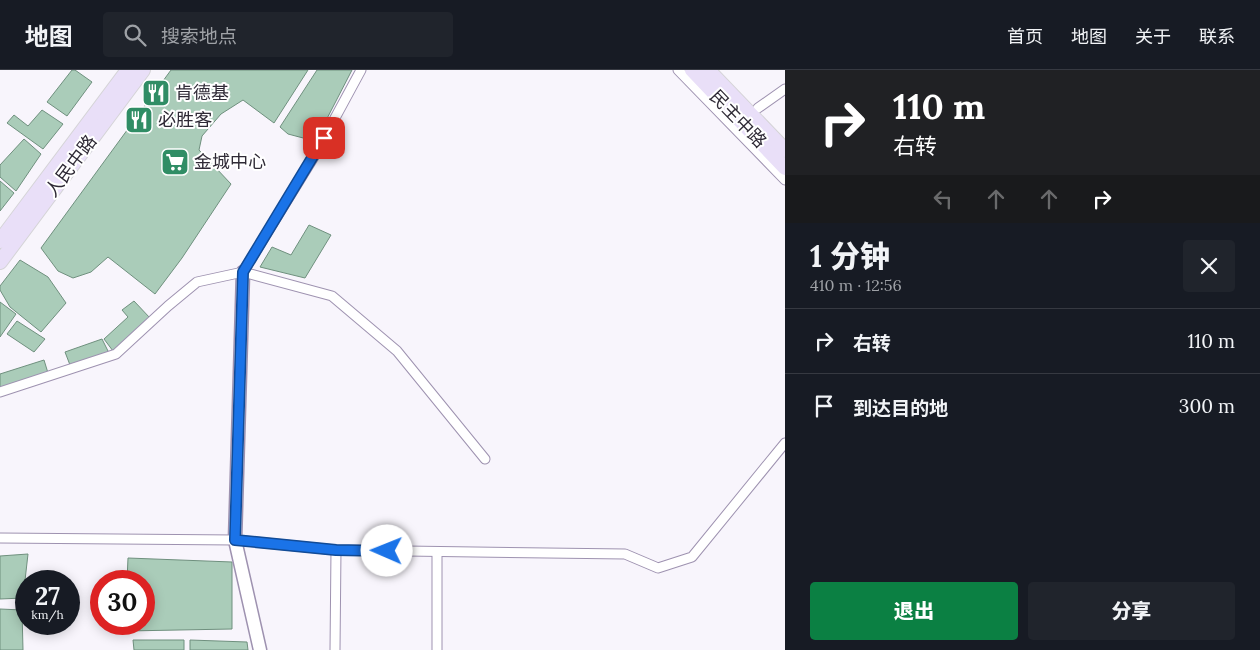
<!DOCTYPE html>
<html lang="zh">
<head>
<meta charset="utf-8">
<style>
  body { margin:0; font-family:Lora,"Noto Sans SC",serif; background:#20242c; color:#f1f3f6; height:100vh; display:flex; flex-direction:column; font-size:19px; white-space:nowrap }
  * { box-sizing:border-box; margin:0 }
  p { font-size:16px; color:#9ea1a6 }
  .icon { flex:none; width:28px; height:28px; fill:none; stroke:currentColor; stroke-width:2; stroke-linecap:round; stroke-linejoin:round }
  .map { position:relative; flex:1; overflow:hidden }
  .details { display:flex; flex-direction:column; background:#171b24; width:475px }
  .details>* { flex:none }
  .hud { background:#202124; color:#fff; overflow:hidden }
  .speed { position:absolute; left:15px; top:500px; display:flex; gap:10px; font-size:25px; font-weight:700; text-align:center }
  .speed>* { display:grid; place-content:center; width:65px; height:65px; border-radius:50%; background:#171b24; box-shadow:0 2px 12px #0003; line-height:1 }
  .speed small { font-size:12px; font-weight:400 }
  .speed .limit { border:8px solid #d22; background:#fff; color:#111 }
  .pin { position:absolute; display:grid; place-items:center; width:42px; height:42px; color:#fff; margin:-21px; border-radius:10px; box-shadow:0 2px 8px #0006 }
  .me { position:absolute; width:55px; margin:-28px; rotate:271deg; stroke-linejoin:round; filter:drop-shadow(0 0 4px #0008) }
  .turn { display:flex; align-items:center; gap:18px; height:105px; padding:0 25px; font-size:22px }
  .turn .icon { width:65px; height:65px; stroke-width:2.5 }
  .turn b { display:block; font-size:35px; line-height:42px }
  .lanes { display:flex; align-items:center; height:48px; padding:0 25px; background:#0003; justify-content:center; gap:25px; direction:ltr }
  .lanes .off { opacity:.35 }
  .round { display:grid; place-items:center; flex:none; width:52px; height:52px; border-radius:5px; background:#20242c }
  .headline { display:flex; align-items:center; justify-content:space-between; height:85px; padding:0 25px }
  h1 { font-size:30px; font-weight:800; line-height:38px }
  .action { display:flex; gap:10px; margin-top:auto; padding:10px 25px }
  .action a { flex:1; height:58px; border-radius:5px; background:#0b8043; color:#fff; font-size:20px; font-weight:800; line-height:58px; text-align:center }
  .action a+a { background:#20242c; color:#f1f3f6 }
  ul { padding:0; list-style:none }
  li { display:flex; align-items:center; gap:15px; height:65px; padding:0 25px; border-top:1px solid #363941 }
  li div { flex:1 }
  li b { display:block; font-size:19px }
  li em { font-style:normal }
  header { display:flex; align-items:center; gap:30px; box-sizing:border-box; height:70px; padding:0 25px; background:#171b24; border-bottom:1px solid #363941 }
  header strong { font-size:24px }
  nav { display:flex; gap:28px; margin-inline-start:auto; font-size:18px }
  .search { width:350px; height:45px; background:#20242c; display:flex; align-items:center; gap:12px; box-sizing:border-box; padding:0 18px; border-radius:5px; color:#9ea1a6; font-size:19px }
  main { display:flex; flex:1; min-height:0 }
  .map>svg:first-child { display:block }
  .building { fill:#aaccb9; stroke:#6f907e }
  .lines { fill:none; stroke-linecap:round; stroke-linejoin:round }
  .street-casing { stroke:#9e92b0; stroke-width:11 }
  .secondary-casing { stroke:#9e92b0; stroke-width:15 }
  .primary-casing { stroke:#d5d4d7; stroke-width:16 }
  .street { stroke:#fff; stroke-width:9 }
  .secondary { stroke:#fff; stroke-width:12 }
  .primary { stroke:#e9dff8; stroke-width:14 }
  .route-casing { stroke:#114b97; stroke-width:12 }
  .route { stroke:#1a73e8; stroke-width:9 }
  .labels { text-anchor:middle; stroke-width:4; stroke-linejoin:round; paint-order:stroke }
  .poi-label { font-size:18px; fill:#2f2a36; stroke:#fff; text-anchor:start }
  .street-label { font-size:18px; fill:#2f2a36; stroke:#fff }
</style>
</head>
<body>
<header>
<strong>地图</strong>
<div class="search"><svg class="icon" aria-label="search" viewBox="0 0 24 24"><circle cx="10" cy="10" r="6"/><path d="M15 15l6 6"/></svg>搜索地点</div>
<nav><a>首页</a><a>地图</a><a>关于</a><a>联系</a></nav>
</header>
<main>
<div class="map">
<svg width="785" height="580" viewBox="0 0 785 580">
  <rect width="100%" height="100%" fill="#f8f5fc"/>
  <g class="building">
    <path d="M72,0H75L92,12L67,46L47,32Z"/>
    <path d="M171,0H308L274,53L243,30L221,44L202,66L199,80L231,114L182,188L155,224L108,187L91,202L73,208L58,201L41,178Z"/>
    <path d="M317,0H352L319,64L307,69L288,64L280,57Z"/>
    <path d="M42,40L63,54L43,79L7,53L14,45L28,56Z"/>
    <path d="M24,69L41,84L16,121L0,107V95Z"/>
    <path d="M0,111L14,123L0,141Z"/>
    <path d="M309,155L331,165L305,208L260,197L272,177L291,185Z"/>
    <path d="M20,190L48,207L66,233L41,262L10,237L0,220V216Z"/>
    <path d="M134,231L150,248L113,281L104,269L128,247L122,240Z"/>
    <path d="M0,232L16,244L0,267Z"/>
    <path d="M17,251L45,269L34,282L7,264Z"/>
    <path d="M102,269L109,283L70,295L65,282Z"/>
    <path d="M44,290L48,303L0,318V304Z"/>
    <path d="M28,484L23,528L0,529V486Z"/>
    <path d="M128,488L232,492V559L126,561V554H144V511H127Z"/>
    <path d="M0,539L22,540L23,580H0Z"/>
    <path d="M133,570H184V580H134Z"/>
    <path d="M190,570L247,572L248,580H190Z"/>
  </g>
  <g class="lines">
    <defs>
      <g id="street">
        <path d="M678,0L785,110"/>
        <path d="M758,38L785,19"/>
        <path d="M243,202L315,85L361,0"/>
        <path d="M0,322L116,284L168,236L197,212L243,202L332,226L397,281L485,389"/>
        <path d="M0,468L235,470L336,480L625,484L658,498L692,487L785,373"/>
        <path d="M335,580L336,480"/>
        <path d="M437,580V482"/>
      </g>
      <path id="secondary" d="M243,202L235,470L260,580"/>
      <g id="primary">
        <path d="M692,0L785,98"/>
        <path d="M708,0L785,80"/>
        <path d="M0,171L128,0"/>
        <path d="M0,192L143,0"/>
      </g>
    </defs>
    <use href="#street" class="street-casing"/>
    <use href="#secondary" class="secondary-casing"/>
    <use href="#primary" class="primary-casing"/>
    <use href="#street" class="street"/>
    <use href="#secondary" class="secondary"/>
    <use href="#primary" class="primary"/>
  </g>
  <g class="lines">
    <defs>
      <path id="route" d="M324,68L243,202L235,470L336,480L387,481"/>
    </defs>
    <use href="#route" class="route-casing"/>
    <use href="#route" class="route"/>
  </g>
  <defs>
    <symbol id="restaurant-square" viewBox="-11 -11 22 22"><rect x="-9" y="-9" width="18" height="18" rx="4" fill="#308d65" stroke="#fff"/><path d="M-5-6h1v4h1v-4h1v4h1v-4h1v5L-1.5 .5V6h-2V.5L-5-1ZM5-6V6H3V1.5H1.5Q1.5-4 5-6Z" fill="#fff"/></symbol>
    <symbol id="supermarket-square" viewBox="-11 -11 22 22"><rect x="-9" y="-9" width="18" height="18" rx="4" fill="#308d65" stroke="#fff"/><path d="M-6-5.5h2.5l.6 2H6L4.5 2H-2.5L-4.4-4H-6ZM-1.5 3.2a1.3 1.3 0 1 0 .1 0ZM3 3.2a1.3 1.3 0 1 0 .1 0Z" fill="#fff"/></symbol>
  </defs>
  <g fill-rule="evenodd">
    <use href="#restaurant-square" x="140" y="7" width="32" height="32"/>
    <use href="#restaurant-square" x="123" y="34" width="32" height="32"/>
    <use href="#supermarket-square" x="159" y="76" width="32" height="32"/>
  </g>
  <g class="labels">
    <g class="poi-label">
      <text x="175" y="29">肯德基</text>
      <text x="158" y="56">必胜客</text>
      <text x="194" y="98">金城中心</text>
    </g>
    <g class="street-label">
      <text transform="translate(738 49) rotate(46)" y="6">民主中路</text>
      <text transform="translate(71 96) rotate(-53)" y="6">人民中路</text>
    </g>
  </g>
</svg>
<div class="speed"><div>27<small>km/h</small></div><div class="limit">30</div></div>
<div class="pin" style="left:324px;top:68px;background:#d93025"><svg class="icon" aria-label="arrive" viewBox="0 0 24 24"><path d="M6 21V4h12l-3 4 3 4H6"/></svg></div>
<svg class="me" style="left:387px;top:481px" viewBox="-20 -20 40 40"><circle r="19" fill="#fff"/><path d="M0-13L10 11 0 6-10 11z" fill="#1a73e8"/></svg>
</div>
<section class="details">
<div class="hud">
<div class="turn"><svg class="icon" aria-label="right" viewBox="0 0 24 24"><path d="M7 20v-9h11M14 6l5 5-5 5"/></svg><div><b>110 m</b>右转</div></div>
<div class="lanes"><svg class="icon off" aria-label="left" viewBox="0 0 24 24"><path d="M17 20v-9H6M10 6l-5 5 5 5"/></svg><svg class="icon off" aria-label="ahead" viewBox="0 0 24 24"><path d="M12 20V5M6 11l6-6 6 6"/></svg><svg class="icon off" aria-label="ahead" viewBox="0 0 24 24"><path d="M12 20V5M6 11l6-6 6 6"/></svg><svg class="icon" aria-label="right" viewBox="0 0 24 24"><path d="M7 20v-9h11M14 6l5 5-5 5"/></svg></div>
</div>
<div class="headline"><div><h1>1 分钟</h1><p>410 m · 12:56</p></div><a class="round"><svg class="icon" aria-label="close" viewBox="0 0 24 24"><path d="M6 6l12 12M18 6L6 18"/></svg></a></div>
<ul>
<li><svg class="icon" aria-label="right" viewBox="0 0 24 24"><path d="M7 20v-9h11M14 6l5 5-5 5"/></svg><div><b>右转</b></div><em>110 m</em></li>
<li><svg class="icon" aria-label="arrive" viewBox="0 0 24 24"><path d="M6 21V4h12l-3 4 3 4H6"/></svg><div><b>到达目的地</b></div><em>300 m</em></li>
</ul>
<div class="action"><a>退出</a><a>分享</a></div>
</section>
</main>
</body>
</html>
